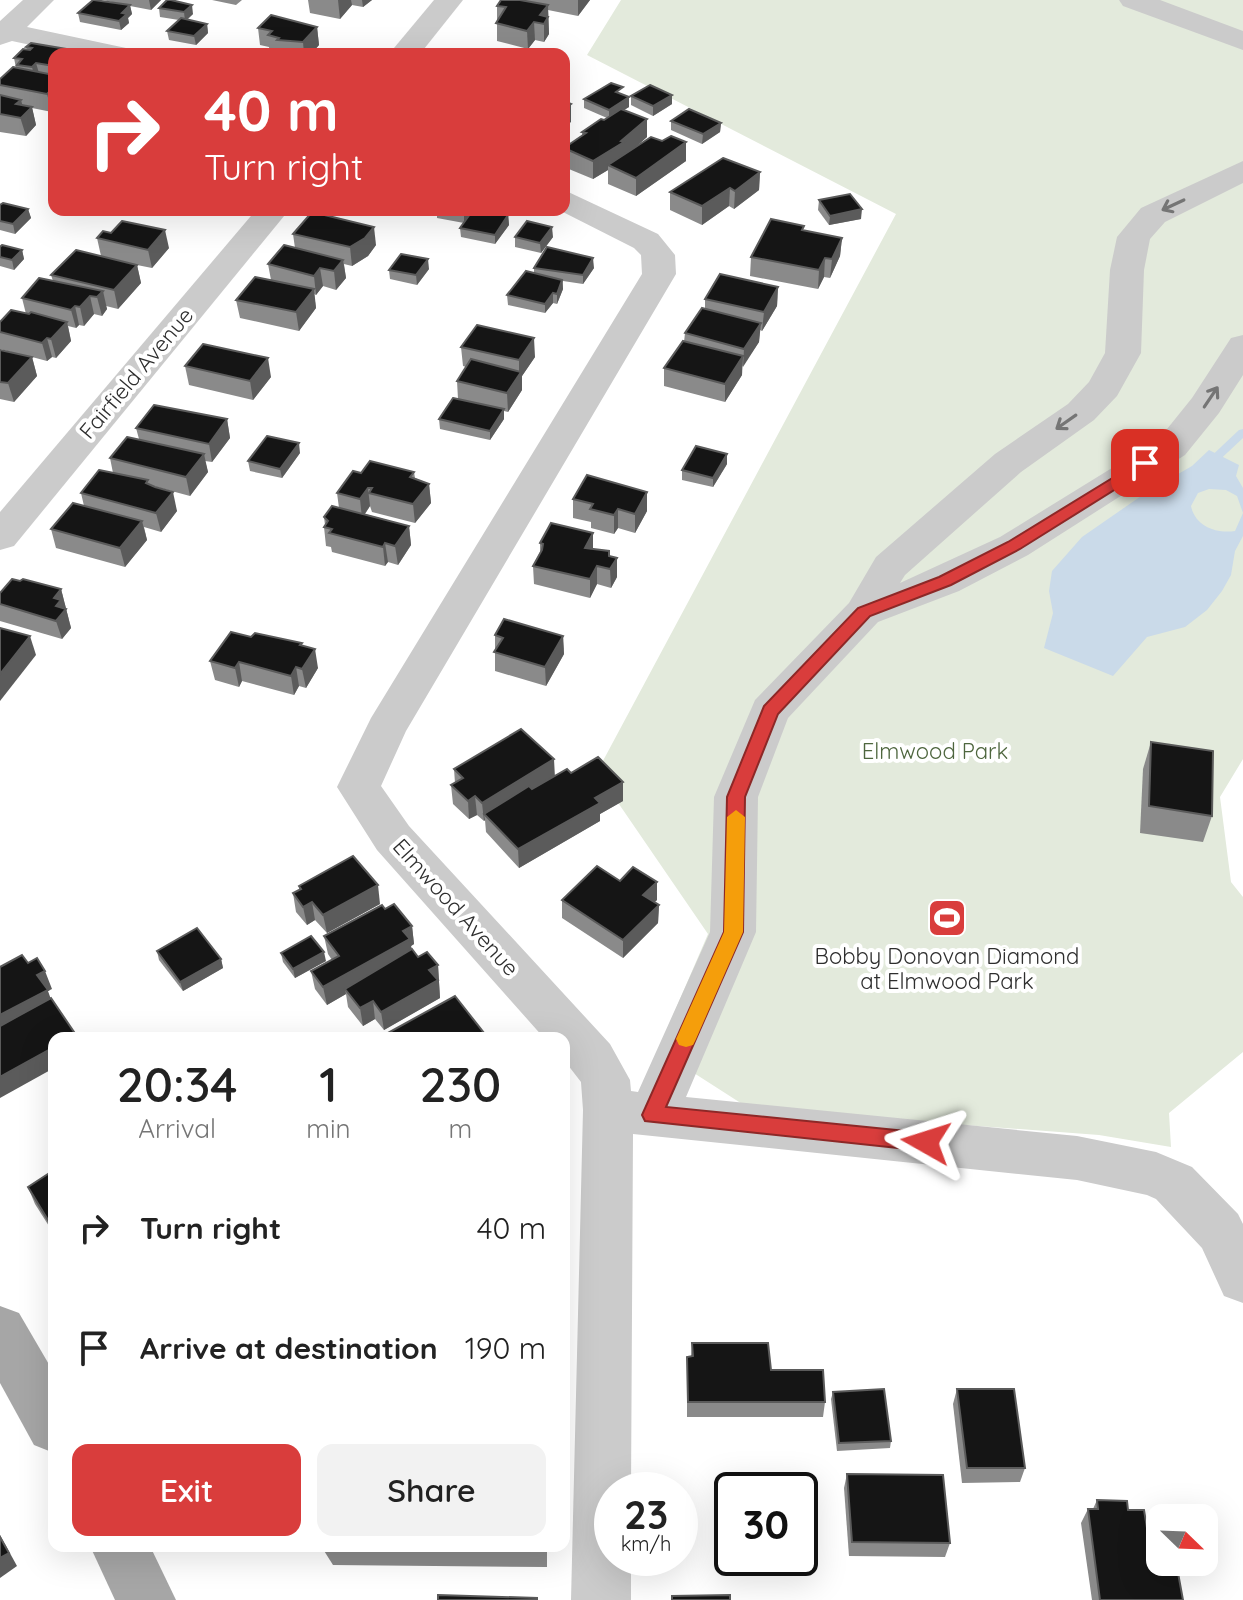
<!DOCTYPE html>
<html lang="en">
<head>
<meta charset="utf-8">
<style>
  body { margin:0; font-family:Quicksand,sans-serif; background:#f2f2f2; color:#222; height:100vh; display:flex; flex-direction:column; font-size:30px; white-space:nowrap }
  * { box-sizing:border-box; margin:0 }
  p { font-size:26px; color:#767676 }
  .icon { flex:none; width:44px; height:44px; fill:none; stroke:currentColor; stroke-width:2; stroke-linecap:round; stroke-linejoin:round }
  .map { position:relative; flex:1; overflow:hidden }
  .sheet { position:absolute; left:48px; top:1032px; width:522px; height:520px; display:flex; flex-direction:column; background:#fff; border-radius:16px; box-shadow:0 8px 32px #0002 }
  .sheet>* { flex:none }
  .banner { position:absolute; left:48px; top:48px; width:522px; height:168px; border-radius:16px; box-shadow:0 8px 32px #0002; background:#d93d3c; color:#fff; overflow:hidden }
  .needle { width:52px; rotate:113deg }
  .controls { position:absolute; left:1146px; top:1504px; display:grid; gap:16px }
  .controls a { display:grid; place-items:center; width:72px; height:72px; border-radius:16px; background:#fff; box-shadow:0 8px 32px #0002; font-size:40px }
  .speed { position:absolute; left:594px; top:1472px; display:flex; gap:16px; font-size:40px; font-weight:700; text-align:center }
  .speed>* { display:grid; place-content:center; width:104px; height:104px; border-radius:50%; background:#fff; box-shadow:0 8px 32px #0002; line-height:1 }
  .speed small { font-size:20px; font-weight:400 }
  .speed .limit { border:4px solid #111; border-radius:12px; background:#fff; color:#111 }
  .pin { position:absolute; display:grid; place-items:center; width:68px; height:68px; color:#fff; margin:-34px; border-radius:16px; box-shadow:0 4px 12px #0006 }
  .me { position:absolute; width:88px; margin:-44px; rotate:276deg; stroke-linejoin:round; filter:drop-shadow(0 0 6px #0008) }
  .turn { display:flex; align-items:center; gap:28px; height:168px; padding:0 24px; font-size:36px }
  .turn .icon { width:104px; height:104px; stroke-width:2.5 }
  .turn b { display:block; font-size:56px; line-height:68px }
  .eta { display:flex; justify-content:space-evenly; align-items:center; height:136px; text-align:center }
  .eta b { font-size:48px; font-weight:600; line-height:56px }
  .button { display:flex; gap:16px; margin-top:auto; padding:16px 24px }
  .button a { flex:1; height:92px; border-radius:16px; background:#d93d3c; color:#fff; font-size:32px; font-weight:600; line-height:92px; text-align:center }
  .button a+a { background:#f2f2f2; color:#222 }
  ul { padding:0; list-style:none }
  li { display:flex; align-items:center; gap:24px; height:120px; padding:0 24px }
  li div { flex:1 }
  li b { display:block; font-size:30px }
  li em { font-style:normal }
  .map>svg:first-child { display:block }
  .green { fill:#e3eadc }
  .water { fill:#cadae9; fill-rule:evenodd }
  .lines { fill:none; stroke-linecap:round; stroke-linejoin:round }
  .stream { fill:#cadae9; fill-rule:evenodd }
  .minor { fill:#cbcbcb; fill-rule:evenodd }
  .major { fill:#a6a6a6; fill-rule:evenodd }
  .wall { fill:#8a8a8a }
  .shaded-wall { fill:#5b5b5b }
  .building { fill:#151515; stroke:#5b5b5b; stroke-width:2 }
  .oneway { stroke:#757575 }
  .route { fill:#d93d3c; stroke:#8d2827; stroke-width:2 }
  .slow { fill:#f59e0b }
  .labels { text-anchor:middle; stroke-width:8; stroke-linejoin:round; paint-order:stroke }
  .street-label { font-size:22px; fill:#2e2e2e; stroke:#fff }
  .park-label { font-size:22px; fill:#4e663e; stroke:#fff }
  .poi-label { font-size:22px; fill:#2e2e2e; stroke:#fff }
</style>
</head>
<body>
<div class="map">
<svg width="1243" height="1600" viewBox="0 0 1243 1600">
  <rect width="100%" height="100%" fill="#fff"/>
  <path class="green" d="M621,0H1243V759L1220,797L1231,882L1243,897V1052L1169,1113L1171,1147L1099,1135L750,1109L658,1050L708,934L597,772L896,214L587,55Z"/>
  <path class="water" d="M1209,450L1239,465L1236,476L1243,488V536L1235,551L1231,575L1222,591L1207,610L1185,627L1147,637L1113,676L1044,648L1053,613L1049,591L1052,571L1082,537L1147,492L1192,466ZM1209,489L1226,490L1237,496L1243,513L1235,531C1216,534 1195,526 1191,506L1198,493Z"/>
  <g class="lines">
    <path class="stream" d="M1243,429V438L1212,467H1204L1203,465L1204,463L1239,430Z"/>
    <g class="minor">
      <path d="M23,0H54L27,27L126,48L130,54H73L12,41L0,45V21Z"/>
      <path d="M434,0H463L420,54H389Z"/>
      <path d="M1119,0H1160L1243,31V50L1123,6Z"/>
      <path d="M1243,161V183L1165,222L1150,239L1144,270L1141,353L1117,396L1094,420L1021,472L905,575L900,583L1000,537L1159,439L1192,398L1231,338L1243,335V375L1219,413L1185,455L1028,555L959,591L878,622L788,718L758,797L756,932L686,1097L1077,1136L1156,1152L1192,1167L1238,1214L1243,1224V1303L1224,1296L1202,1248L1156,1199L1147,1195L1077,1180L633,1134L631,1490H612V1558H631V1600H571L583,1110L581,1082L564,1060V1038H544L377,850L337,787L371,718L642,274L641,255L634,248L559,210H564V190L658,234L675,255L676,274L406,731L381,786L409,826L610,1044L630,1080L631,1091L638,1092L710,932L714,797L755,700L849,603L876,557L995,454L1068,404L1089,382L1105,353L1110,270L1117,237L1141,208Z"/>
      <path d="M256,210H289L14,546L0,550V512Z"/>
    </g>
    <g class="major">
      <path d="M0,1306L19,1313L54,1373V1453L34,1445L0,1383Z"/>
      <path d="M90,1546H150L176,1600H115Z"/>
    </g>
  </g>
  <g class="wall">
    <path d="M103,0H161L151,10L130,6L132,14L128,18L129,23L121,30L80,22L78,13L121,4Z"/>
    <path d="M212,0H242L236,5Z"/>
    <path d="M308,0H372L363,7L352,5L340,19L310,13Z"/>
    <path d="M501,0H590L578,16L548,10L549,34L544,42L535,40L528,49L497,41V6Z"/>
    <path d="M159,8L193,14L187,20L207,24L208,33L196,45L169,40L167,31L179,20L160,17Z"/>
    <path d="M317,27L319,45L311,54H274L270,53L269,47L260,45L258,28Z"/>
    <path d="M26,47L54,54V109L52,112L32,108L36,125L26,136L0,132V79L16,68L14,58L27,50Z"/>
    <path d="M623,95L629,97V107L624,110L647,137L637,146L686,161L636,196L608,184V170L593,179L564,167V148L582,136V132L607,118L584,108V99Z"/>
    <path d="M672,95V104L653,116L631,105V96Z"/>
    <path d="M671,121L721,123L720,132L702,144L671,130Z"/>
    <path d="M760,172L759,190L734,209L729,206L702,225L670,210V192Z"/>
    <path d="M819,200L861,219L829,225L818,210Z"/>
    <path d="M0,205L28,209L31,218L15,234L0,230Z"/>
    <path d="M437,210H481L495,213L508,212L509,225L495,244L461,237L460,228L464,223L437,218Z"/>
    <path d="M804,231L842,238L840,256L830,278L824,277L818,289L750,276L751,257Z"/>
    <path d="M293,234L376,245L368,256L352,266L344,264L346,278L336,290L323,286L316,295L314,294L316,308L299,331L240,318L236,300L271,280L268,264L295,248Z"/>
    <path d="M515,237H553L541,253L515,247Z"/>
    <path d="M97,238L169,248L152,268L137,265L141,283L118,309L106,306L107,309L102,316L94,314L84,326L79,325L76,328L68,326L71,341L56,358L52,357L47,361L32,357L37,376L14,402L0,399V350L29,357L0,349V322L26,314L22,298L53,281L51,275L101,256Z"/>
    <path d="M0,247L22,250L24,259L14,270L0,266Z"/>
    <path d="M534,268H594L583,284L563,281V289L557,304L553,303L545,313L508,305L507,295L534,273Z"/>
    <path d="M429,269L417,285L390,279L389,270Z"/>
    <path d="M778,287L777,306L762,331L760,330L759,342L742,367V375L725,402L664,386V368L684,342L685,333L705,309V299Z"/>
    <path d="M461,347L535,357L522,376V390L508,412L504,411V419L490,440L440,429L439,419L458,399L457,381L466,367L463,366Z"/>
    <path d="M185,366L271,377L253,400L189,385Z"/>
    <path d="M227,419L230,438L212,462L205,461L208,472L190,496L153,486L177,511L161,532L144,527L147,540L125,567L56,548L51,529L84,506L81,493L113,473L110,458L139,439L136,428Z"/>
    <path d="M300,453L282,478L250,471L248,461Z"/>
    <path d="M727,464L713,487L682,480V470Z"/>
    <path d="M414,472L415,478L429,484L431,503L415,523L372,512L370,506L365,514L409,526L411,545L398,565L388,562L385,566L332,552L331,547L326,546L324,527L325,525L324,517L339,508L337,493L361,473Z"/>
    <path d="M647,492V511L635,533L618,528L614,534L591,528V522L573,518V499Z"/>
    <path d="M593,533V549L609,556L617,558V577L611,588L597,584L590,598L534,584L533,566L540,552V543Z"/>
    <path d="M61,589L71,628L62,639L0,621V593Z"/>
    <path d="M495,635L563,636L564,654L546,686L495,671Z"/>
    <path d="M251,637L302,643V646L318,668L306,688L299,686L294,695L242,681L239,687L215,680L210,661Z"/>
    <path d="M1151,742L1212,816L1203,842L1140,833L1143,769Z"/>
    <path d="M554,759V776L571,773L623,801L600,814V821L519,868L486,832L485,820L484,821L477,815L469,819L453,804L451,785L455,783L454,769Z"/>
    <path d="M620,881L657,882V900L654,902L659,905L658,923L623,958L562,918V900Z"/>
    <path d="M299,886L380,904L327,933L315,920L307,925L296,912L293,893L299,890Z"/>
    <path d="M385,909L412,926L414,944L411,946L412,949L418,957L438,965L440,998L384,1030L375,1019L363,1026L348,1007L346,994L327,1005L315,989L311,971L332,960L328,954L324,936Z"/>
    <path d="M157,951L221,959L223,968L183,991L159,960Z"/>
    <path d="M281,953L326,961L295,978L283,962Z"/>
    <path d="M54,1170V1234L35,1204L28,1187Z"/>
    <path d="M692,1343L771,1370L825,1402L823,1417H687V1357L691,1356Z"/>
    <path d="M957,1389L1025,1468L1020,1482L962,1483L953,1404Z"/>
    <path d="M833,1392L891,1441L890,1448L837,1451L831,1399Z"/>
    <path d="M847,1474L950,1543L945,1557L849,1556L844,1488Z"/>
    <path d="M1097,1500L1128,1510L1147,1528L1183,1600H1092L1081,1523L1088,1509H1093Z"/>
    <path d="M321,1546H547V1567L333,1565Z"/>
  </g>
  <g class="shaded-wall">
    <path d="M149,0H161L151,10Z"/>
    <path d="M338,0H351L352,5L340,19Z"/>
    <path d="M362,0H372L363,7Z"/>
    <path d="M578,0H590L578,16Z"/>
    <path d="M130,5L132,14L128,18L129,23L121,30L119,21L122,13Z"/>
    <path d="M192,5L193,14L185,21L184,12Z"/>
    <path d="M548,5L549,34L544,42V24L540,15Z"/>
    <path d="M534,22L535,40L528,49L527,31Z"/>
    <path d="M207,24L208,33L196,45L194,36Z"/>
    <path d="M317,27L319,45L311,54H304L303,42Z"/>
    <path d="M36,63L41,80L36,85L32,67Z"/>
    <path d="M54,87V109L52,112L47,94Z"/>
    <path d="M672,95V104L653,116V106Z"/>
    <path d="M629,97V107L609,119V110Z"/>
    <path d="M21,100L25,114L32,107L36,125L26,136L16,104Z"/>
    <path d="M571,104V122L564,128V109Z"/>
    <path d="M647,119V137L624,157L608,165V170L593,179V161L621,141Z"/>
    <path d="M721,123L720,132L702,144L703,134Z"/>
    <path d="M686,142V161L636,196V178Z"/>
    <path d="M760,172L759,190L734,209L735,191Z"/>
    <path d="M730,188L729,206L702,225V206Z"/>
    <path d="M28,209L31,218L15,234L13,224Z"/>
    <path d="M862,209L861,219L829,225L830,216Z"/>
    <path d="M466,210H473L464,223V214Z"/>
    <path d="M508,215L509,225L495,244V235Z"/>
    <path d="M374,227L376,245L368,256L352,266L350,247Z"/>
    <path d="M552,227L553,237L541,253L540,243Z"/>
    <path d="M165,230L169,248L152,268L148,250Z"/>
    <path d="M842,238L840,256L830,278L832,259Z"/>
    <path d="M22,250L24,259L14,270L12,260Z"/>
    <path d="M593,258L594,268L583,284V275Z"/>
    <path d="M825,258L824,277L818,289L819,270Z"/>
    <path d="M428,259L429,269L417,285L416,275Z"/>
    <path d="M343,260L346,278L336,290L334,271Z"/>
    <path d="M137,265L141,283L118,309L114,290Z"/>
    <path d="M320,268L323,286L316,295L314,276Z"/>
    <path d="M562,280L563,289L557,304V294Z"/>
    <path d="M778,287L777,306L762,331L764,312Z"/>
    <path d="M314,289L316,308L299,331L296,312Z"/>
    <path d="M103,291L107,309L102,316L97,297Z"/>
    <path d="M553,293V303L545,313V304Z"/>
    <path d="M90,296L94,314L84,326L80,307Z"/>
    <path d="M75,306L79,325L76,328L71,310Z"/>
    <path d="M67,322L71,341L56,358L51,339Z"/>
    <path d="M761,323L759,342L743,367L744,349Z"/>
    <path d="M47,338L52,357L47,361L42,343Z"/>
    <path d="M534,338L535,357L522,376V390L508,412L507,393L519,374V360Z"/>
    <path d="M743,356L742,375L725,402V384Z"/>
    <path d="M32,357L37,376L14,402L8,383Z"/>
    <path d="M268,358L271,377L253,400L250,381Z"/>
    <path d="M504,409V419L490,440V431Z"/>
    <path d="M227,419L230,438L212,462L209,444Z"/>
    <path d="M299,443L300,453L282,478L280,469Z"/>
    <path d="M204,454L208,472L190,496L186,477Z"/>
    <path d="M727,454V464L713,487V478Z"/>
    <path d="M429,484L431,503L415,523L413,504Z"/>
    <path d="M368,488L370,506L362,518L360,499Z"/>
    <path d="M173,492L177,511L161,532L156,513Z"/>
    <path d="M647,492V511L635,533V514Z"/>
    <path d="M618,509V528L614,534V515Z"/>
    <path d="M142,521L147,540L125,567L120,548Z"/>
    <path d="M409,526L411,545L398,565L395,546Z"/>
    <path d="M593,533V552L585,548Z"/>
    <path d="M385,543L388,562L385,566L383,547Z"/>
    <path d="M617,558V577L611,588L610,569Z"/>
    <path d="M597,566V584L590,598V579Z"/>
    <path d="M61,589L71,628L62,639L56,621L54,598Z"/>
    <path d="M30,636L36,655L0,701V674Z"/>
    <path d="M563,636L564,654L546,686L545,667Z"/>
    <path d="M315,649L318,668L306,688L302,669Z"/>
    <path d="M239,662L242,681L239,687L235,668Z"/>
    <path d="M296,667L299,686L294,695L291,676Z"/>
    <path d="M554,759L555,778L484,814L485,820L484,821L482,803Z"/>
    <path d="M623,782V801L600,814V821L519,868L518,849L595,798Z"/>
    <path d="M475,796L477,815L469,819L468,801Z"/>
    <path d="M657,882V900L643,913V895Z"/>
    <path d="M378,885L380,904L327,933L323,915Z"/>
    <path d="M312,902L315,920L307,925L303,907Z"/>
    <path d="M659,905L658,923L623,958V940Z"/>
    <path d="M412,926L414,944L411,946L413,957L345,989L346,994L327,1005L323,987Z"/>
    <path d="M324,952L326,961L295,978L293,969Z"/>
    <path d="M221,959L223,968L183,991L180,982Z"/>
    <path d="M438,965L440,998L384,1030L381,1012L429,970Z"/>
    <path d="M45,971L52,989L48,991L54,1008L0,1037V1015L37,975Z"/>
    <path d="M373,1001L375,1019L363,1026L360,1008Z"/>
    <path d="M54,1047V1068L0,1098V1077Z"/>
    <path d="M0,1535L17,1566L0,1578Z"/>
  </g>
  <g class="building">
    <path d="M93,0H94L130,5L122,13L127,14L119,21L78,13Z"/>
    <path d="M167,0H171L192,5L184,12L159,8Z"/>
    <path d="M501,0H520L548,5L540,15L548,17L544,24L534,22L527,31L496,23L506,7L497,6Z"/>
    <path d="M271,15L317,27L303,42L277,40L279,38L268,35L272,31L258,28Z"/>
    <path d="M181,18L207,24L194,36L167,31Z"/>
    <path d="M31,43L78,51L75,54H54V66L36,63L32,67L17,65L22,59L14,58L23,49L30,50L32,48L26,47Z"/>
    <path d="M13,67L54,75V87L47,94L0,85V79Z"/>
    <path d="M611,83L623,87L616,92L629,97L609,110L584,99Z"/>
    <path d="M650,85L672,95L653,106L631,96Z"/>
    <path d="M0,95L21,100L16,104L32,107L21,118L0,114Z"/>
    <path d="M564,101L571,104L564,109Z"/>
    <path d="M621,109L647,119L621,141L624,142L593,161L564,148L586,133L582,132L601,119L604,120Z"/>
    <path d="M689,109L721,123L703,134L671,121Z"/>
    <path d="M671,136L686,142L636,178L608,165L651,137L662,141Z"/>
    <path d="M723,158L760,172L735,191L730,188L702,206L670,192Z"/>
    <path d="M850,194L862,209L830,216L819,200Z"/>
    <path d="M3,203L28,209L13,224L0,221V205Z"/>
    <path d="M442,210H466L464,214Z"/>
    <path d="M473,210H481L495,213L497,210H499L508,212V215L495,235L460,228Z"/>
    <path d="M312,212L374,227L365,238L350,247L293,234Z"/>
    <path d="M771,219L804,226L802,230L842,238L832,259L825,258L819,270L751,257Z"/>
    <path d="M122,221L165,230L148,250L97,238L103,231L111,233Z"/>
    <path d="M527,221L552,227L540,243L515,237Z"/>
    <path d="M2,245L22,250L12,260L0,257V247Z"/>
    <path d="M284,245L343,260L334,271L320,268L314,276L268,264Z"/>
    <path d="M547,247L593,258L583,275L534,268Z"/>
    <path d="M76,250L137,265L114,290L51,275Z"/>
    <path d="M401,254L428,259L416,275L389,270Z"/>
    <path d="M526,271L562,280L557,294L553,293L545,304L507,295Z"/>
    <path d="M720,274L778,287L764,312L705,299Z"/>
    <path d="M255,277L314,289L296,312L236,300Z"/>
    <path d="M39,278L103,291L97,297L90,296L80,307L75,306L71,310L22,298Z"/>
    <path d="M702,308L761,323L744,349L685,333Z"/>
    <path d="M11,310L29,314L31,312L67,322L51,339L47,338L42,343L0,332V322Z"/>
    <path d="M477,325L534,338L519,360L461,347Z"/>
    <path d="M683,341L743,356L725,384L664,368Z"/>
    <path d="M203,344L268,358L250,381L185,366Z"/>
    <path d="M0,350L32,357L8,383L0,382Z"/>
    <path d="M471,359L521,372L507,393L457,381Z"/>
    <path d="M453,398L504,409L490,431L439,419Z"/>
    <path d="M154,405L227,419L209,444L136,428Z"/>
    <path d="M267,436L299,443L280,469L248,461Z"/>
    <path d="M127,437L204,454L186,477L110,458Z"/>
    <path d="M696,446L727,454L713,478L682,470Z"/>
    <path d="M370,461L414,472L410,477L429,484L413,504L369,493L372,488H368L360,499L337,493L353,471L361,473Z"/>
    <path d="M99,470L148,480L146,483L155,487L173,492L156,513L81,493Z"/>
    <path d="M587,475L647,492L635,514L618,509L614,515L590,509L593,504L573,499Z"/>
    <path d="M73,503L142,521L120,548L51,529Z"/>
    <path d="M332,506L409,526L395,546L385,543L383,547L329,533L332,529L324,527L328,521L324,517Z"/>
    <path d="M551,523L593,533L585,548L609,551V556L617,558L610,569L597,566L590,579L533,566L542,550L543,544L540,543Z"/>
    <path d="M12,579L20,581L23,579L61,589L54,598L61,600L56,606L66,609L56,621L0,604V593Z"/>
    <path d="M504,619L563,636L545,667L494,652L503,638L495,635Z"/>
    <path d="M0,628L30,636L0,674Z"/>
    <path d="M231,632L251,637L255,633L302,643L300,645L315,649L302,669L296,667L291,676L239,662L235,668L210,661Z"/>
    <path d="M521,729L554,759L482,803L475,796L468,801L451,785L463,778L454,769Z"/>
    <path d="M1151,742L1213,751L1212,816L1149,806Z"/>
    <path d="M598,757L623,782L595,798L600,803L518,849L484,814L529,786L532,789L567,769L571,773Z"/>
    <path d="M353,856L378,885L323,915L312,902L303,907L293,893L301,889L299,886Z"/>
    <path d="M597,866L620,881L633,867L657,882L643,895L659,905L623,940L562,900Z"/>
    <path d="M394,904L412,926L403,931L410,939L323,987L311,971L339,956L324,936L382,905L385,909Z"/>
    <path d="M197,928L221,959L180,982L157,951Z"/>
    <path d="M311,936L324,952L293,969L281,953Z"/>
    <path d="M412,949L418,957L427,952L438,965L429,970L438,980L381,1012L373,1001L360,1008L345,989Z"/>
    <path d="M22,955L28,963L37,958L45,971L37,975L48,990L0,1015V967Z"/>
    <path d="M455,996L484,1033L475,1038H390L386,1034Z"/>
    <path d="M51,998L76,1035L71,1038H54V1047L0,1077V1026Z"/>
    <path d="M54,1170V1223L51,1225L28,1187Z"/>
    <path d="M692,1343H768L771,1370H823L825,1402H688L687,1357L693,1356Z"/>
    <path d="M884,1389L891,1441L839,1443L833,1392Z"/>
    <path d="M957,1389H1014L1025,1468H967Z"/>
    <path d="M847,1474L943,1475L950,1543L852,1542Z"/>
    <path d="M1097,1500L1127,1501L1128,1510H1144L1147,1528H1160V1562H1176L1183,1600H1100L1088,1509H1098Z"/>
    <path d="M0,1537L9,1553L0,1558Z"/>
    <path d="M435,1546H546V1547Z"/>
    <path d="M438,1595L537,1598V1600H438Z"/>
    <path d="M730,1595V1600H672V1596Z"/>
  </g>
  <defs><path id="oneway-shaft" d="M-6 0H5M1.5-3L5.5 0L1.5 3" fill="none" stroke-width="1.6" stroke-linecap="round" stroke-linejoin="round" transform="scale(2)"/></defs>
  <g class="oneway">
    <use href="#oneway-shaft" transform="translate(1173 205) rotate(155)"/>
    <use href="#oneway-shaft" transform="translate(1211 397) rotate(-56)"/>
    <use href="#oneway-shaft" transform="translate(1066 422) rotate(145)"/>
  </g>
  <path class="route" d="M1145,458L1151,460V467L1020,549L951,585L870,616L778,714L745,797L743,932L666,1107L926,1133L933,1136L936,1142L933,1149L926,1151L645,1121L642,1115L724,932L727,797L764,706L858,608L939,577L1008,542Z"/>
  <path class="slow" d="M736,810L745,817L743,932L696,1039L693,1045L686,1047L679,1045L676,1039L724,932L727,817Z"/>
  <defs>
    <symbol id="stadium-square" viewBox="-11 -11 22 22"><rect x="-9" y="-9" width="18" height="18" rx="4" fill="#d93d3c" stroke="#fff"/><path d="M0-5a6.5 5 0 1 0 0 10a6.5 5 0 1 0 0-10ZM-3.5-1.8h7v3.6h-7Z" fill="#fff"/></symbol>
  </defs>
  <g fill-rule="evenodd">
    <use href="#stadium-square" x="925" y="896" width="44" height="44"/>
  </g>
  <g class="labels">
    <g class="street-label">
      <text transform="translate(136 373) rotate(-50)" y="8">Fairfield Avenue</text>
      <text transform="translate(456 907) rotate(48)" y="8">Elmwood Avenue</text>
    </g>
    <g class="park-label">
      <text x="935" y="759">Elmwood Park</text>
    </g>
    <g class="poi-label">
      <text x="947" y="964">Bobby Donovan Diamond<tspan x="947" dy="25">at Elmwood Park</tspan></text>
    </g>
  </g>
</svg>
<div class="controls">
<a><svg class="needle" viewBox="-14 -14 28 28"><path d="M0-13l5 13h-10z" fill="#e53935"/><path d="M0 13l5-13h-10z" fill="#767676"/></svg></a>
</div>
<div class="speed"><div>23<small>km/h</small></div><div class="limit">30</div></div>
<div class="pin" style="left:1145px;top:463px;background:#d93025"><svg class="icon" aria-label="arrive" viewBox="0 0 24 24"><path d="M6 21V4h12l-3 4 3 4H6"/></svg></div>
<svg class="me" style="left:926px;top:1142px" viewBox="-20 -20 40 40"><path d="M0-17L14 15 0 8-14 15z" fill="#d93d3c" stroke="#fff" stroke-width="4"/></svg>
<div class="banner">
<div class="turn"><svg class="icon" aria-label="right" viewBox="0 0 24 24"><path d="M7 20v-9h11M14 6l5 5-5 5"/></svg><div><b>40 m</b>Turn right</div></div>
</div>
<section class="sheet">
<div class="eta">
<div><b>20:34</b><p>Arrival</p></div>
<div><b>1</b><p>min</p></div>
<div><b>230</b><p>m</p></div>
</div>
<ul>
<li><svg class="icon" aria-label="right" viewBox="0 0 24 24"><path d="M7 20v-9h11M14 6l5 5-5 5"/></svg><div><b>Turn right</b></div><em>40 m</em></li>
<li><svg class="icon" aria-label="arrive" viewBox="0 0 24 24"><path d="M6 21V4h12l-3 4 3 4H6"/></svg><div><b>Arrive at destination</b></div><em>190 m</em></li>
</ul>
<div class="button"><a>Exit</a><a>Share</a></div>
</section>
</div>
</body>
</html>
